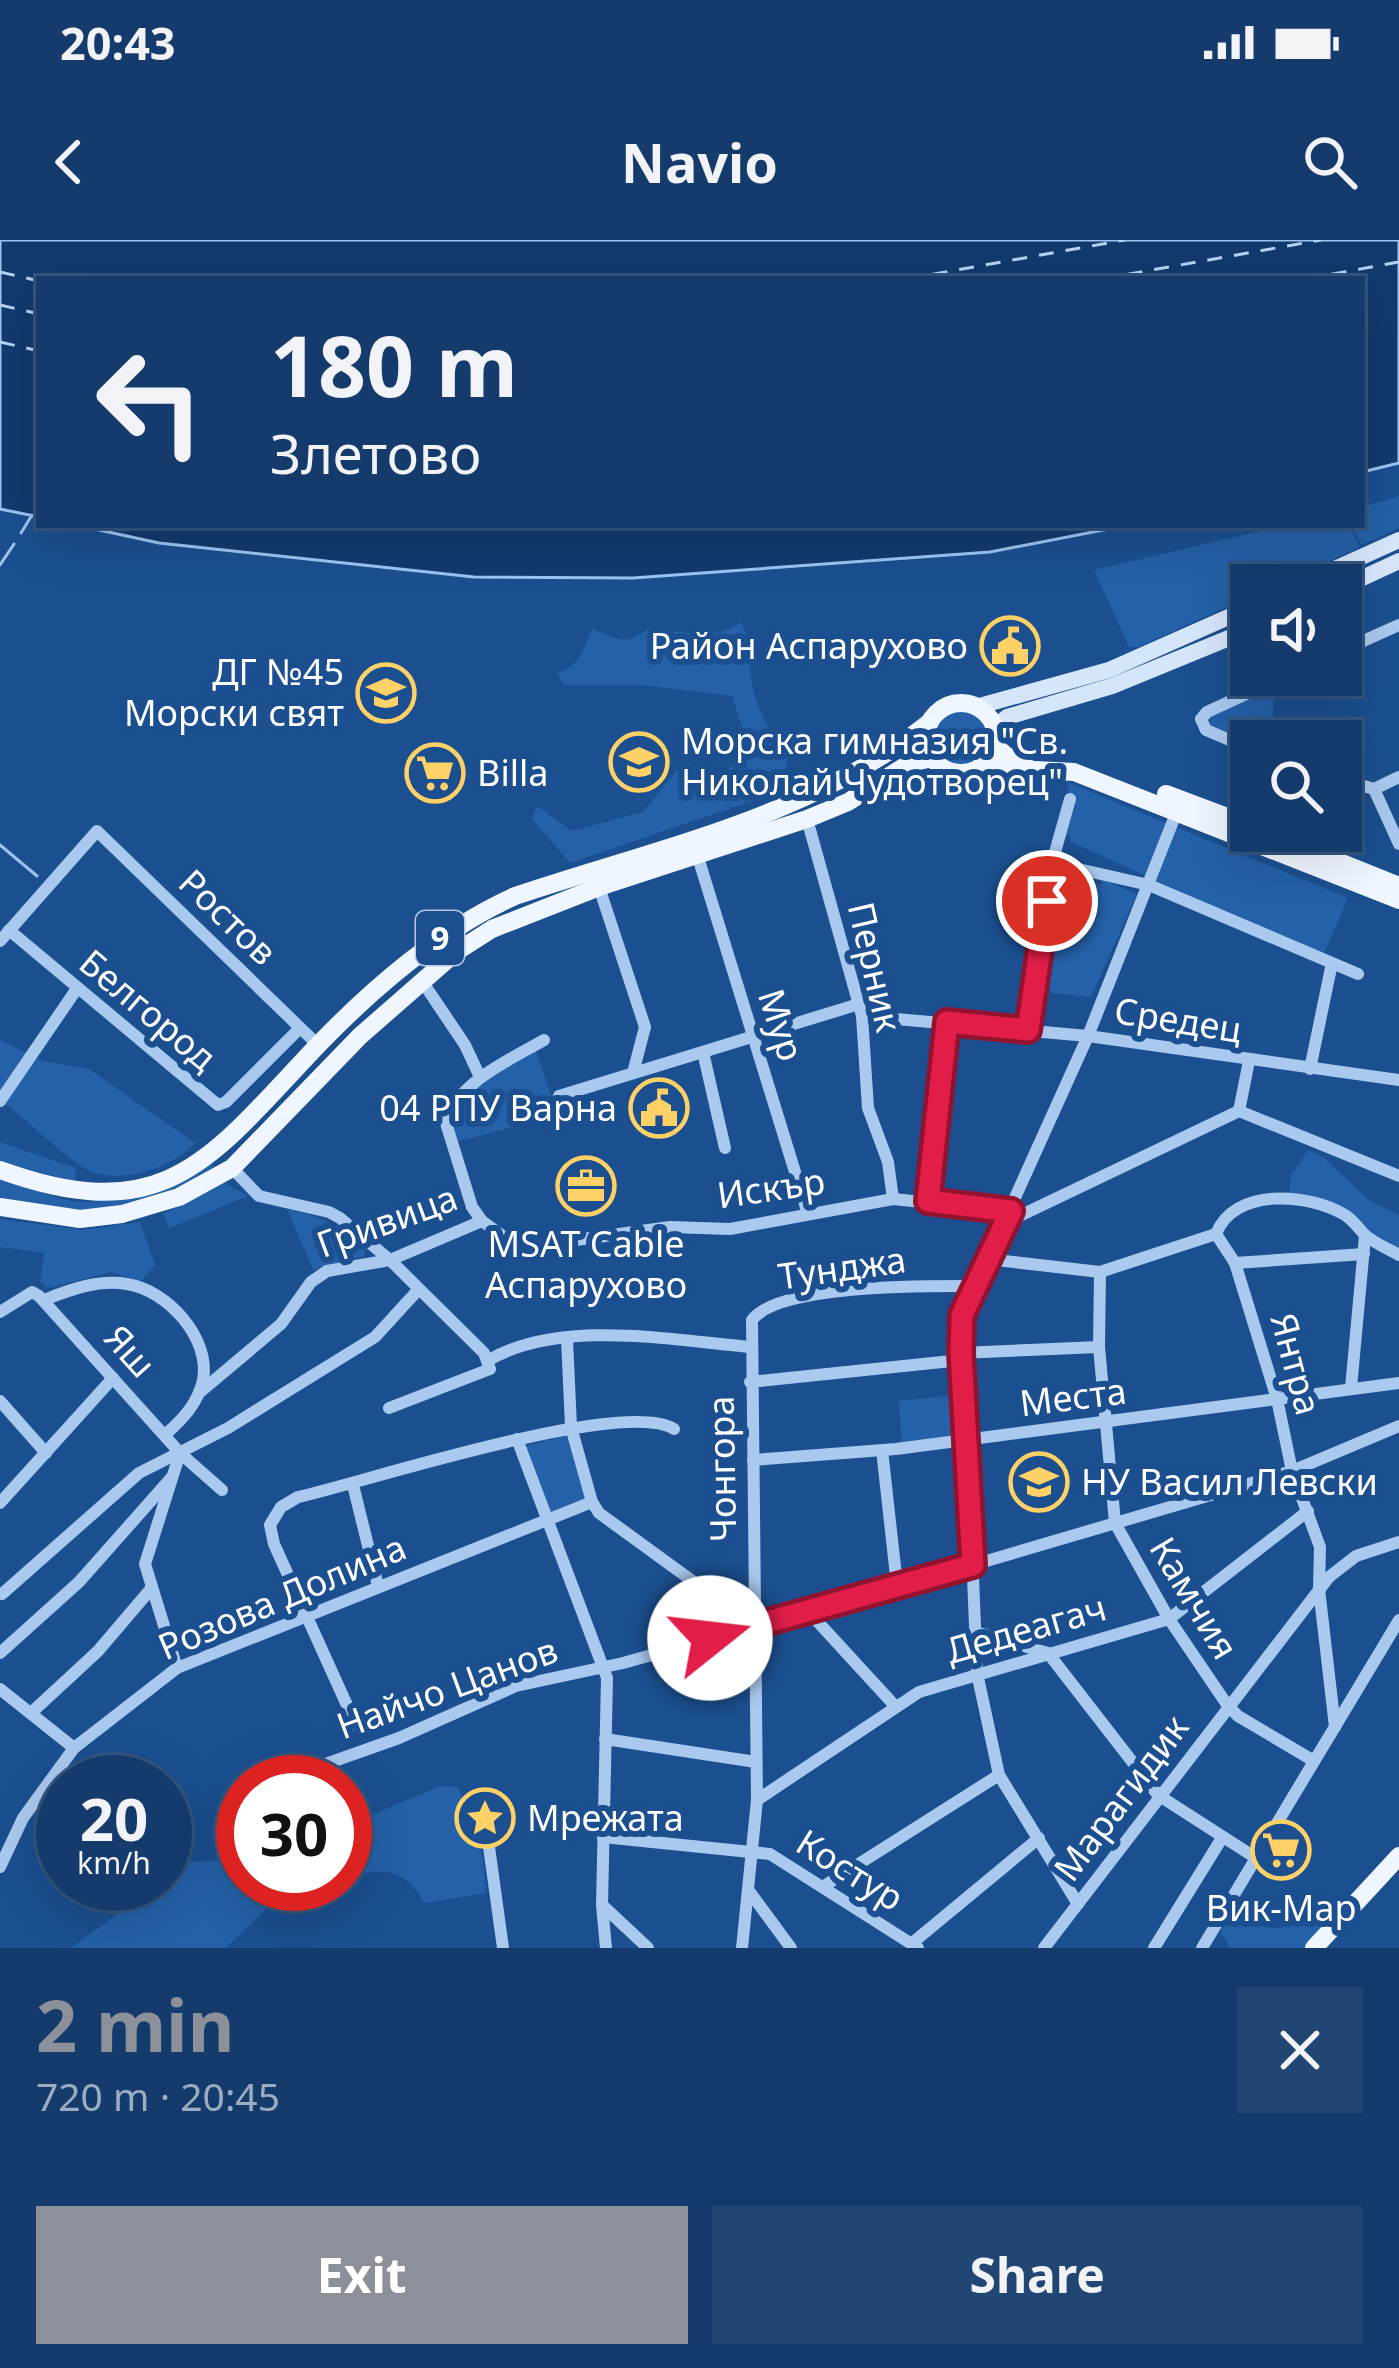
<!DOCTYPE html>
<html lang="en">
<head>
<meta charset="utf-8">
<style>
  body { margin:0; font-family:"Noto Sans",sans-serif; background:#214673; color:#f1f3f6; height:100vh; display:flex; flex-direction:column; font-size:45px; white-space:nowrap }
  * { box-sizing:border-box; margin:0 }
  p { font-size:39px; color:#9dadc1 }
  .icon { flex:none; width:66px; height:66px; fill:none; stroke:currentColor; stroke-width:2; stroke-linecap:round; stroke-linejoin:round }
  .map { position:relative; height:1708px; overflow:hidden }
  .drawer { display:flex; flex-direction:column; background:#143b6b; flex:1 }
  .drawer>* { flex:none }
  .top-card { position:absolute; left:36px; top:36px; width:1329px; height:252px; border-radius:0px; box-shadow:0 12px 48px #0002,0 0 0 3px #33557e; background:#143b6b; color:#f1f3f6; overflow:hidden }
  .controls { position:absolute; left:1230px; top:324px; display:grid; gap:24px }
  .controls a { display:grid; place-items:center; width:132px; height:132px; border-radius:0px; background:#143b6b; box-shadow:0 12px 48px #0002,0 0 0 3px #33557e; font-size:60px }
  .speed { position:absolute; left:36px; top:1515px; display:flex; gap:24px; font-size:60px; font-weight:700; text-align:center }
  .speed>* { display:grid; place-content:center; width:156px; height:156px; border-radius:50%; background:#143b6b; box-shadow:0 12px 48px #0002,0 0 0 3px #33557e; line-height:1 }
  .speed small { font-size:30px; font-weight:400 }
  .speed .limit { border:18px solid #d22; background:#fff; color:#111 }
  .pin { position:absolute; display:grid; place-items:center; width:102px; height:102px; color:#fff; margin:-51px; border:6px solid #fff; border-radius:50%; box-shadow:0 3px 12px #0007 }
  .me { position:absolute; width:132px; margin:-66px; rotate:74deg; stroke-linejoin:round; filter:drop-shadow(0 0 9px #0008) }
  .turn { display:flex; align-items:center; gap:42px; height:252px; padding:0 36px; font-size:54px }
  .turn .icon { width:156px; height:156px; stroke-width:2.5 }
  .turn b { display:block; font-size:84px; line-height:102px }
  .round { display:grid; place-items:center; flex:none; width:126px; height:126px; border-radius:0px; background:#214673 }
  .headline { display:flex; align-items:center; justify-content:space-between; height:204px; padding:0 36px }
  h1 { font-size:72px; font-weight:700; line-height:90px; color:#8c9099 }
  .primary-button { display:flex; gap:24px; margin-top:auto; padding:24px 36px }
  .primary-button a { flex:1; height:138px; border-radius:0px; background:#8c9099; color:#fff; font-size:48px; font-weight:700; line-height:138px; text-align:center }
  .primary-button a+a { background:#214673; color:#f1f3f6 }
  .status { display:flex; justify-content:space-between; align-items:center; height:84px; padding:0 60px; background:#143b6b; direction:ltr }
  .status svg { height:33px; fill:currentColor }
  header { display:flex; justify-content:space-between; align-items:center; height:156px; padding:0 36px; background:#143b6b; font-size:54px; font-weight:700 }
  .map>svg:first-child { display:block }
  .green { fill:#2461a8 }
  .water { fill:#123a6d; stroke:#9cc4f0; stroke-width:3 }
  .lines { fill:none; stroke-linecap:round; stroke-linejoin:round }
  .stream { stroke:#9cc4f0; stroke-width:3 }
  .ferry { stroke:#b5d3f5; stroke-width:3; stroke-dasharray:15 12; stroke-linecap:butt }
  .street { stroke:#a9c9ee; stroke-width:12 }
  .secondary { stroke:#d6e6fa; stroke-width:16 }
  .primary { stroke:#f0f6ff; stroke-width:18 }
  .route-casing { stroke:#92132f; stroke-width:30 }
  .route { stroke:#e11d48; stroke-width:21 }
  .labels { text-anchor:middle; stroke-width:12; stroke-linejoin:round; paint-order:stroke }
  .shield { fill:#1b4f8f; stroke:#bbcadd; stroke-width:3 }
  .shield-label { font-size:33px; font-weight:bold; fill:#fff }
  .poi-label { font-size:36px; fill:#fff; stroke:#1b4f8f; text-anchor:start }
  .street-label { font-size:36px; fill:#fff; stroke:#1b4f8f }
</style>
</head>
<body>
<div class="status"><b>20:43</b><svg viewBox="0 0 49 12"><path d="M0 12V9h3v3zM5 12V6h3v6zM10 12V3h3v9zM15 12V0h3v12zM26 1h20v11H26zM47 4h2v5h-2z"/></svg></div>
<header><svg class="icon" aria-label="back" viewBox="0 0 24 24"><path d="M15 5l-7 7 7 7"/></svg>Navio<svg class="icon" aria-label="search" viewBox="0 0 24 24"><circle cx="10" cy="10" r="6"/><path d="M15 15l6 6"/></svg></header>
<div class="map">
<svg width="1399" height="1708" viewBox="0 0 1399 1708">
  <rect width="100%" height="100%" fill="#1b4f8f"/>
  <g class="green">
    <path d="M1399,256V288L1361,305L1352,285H1362V267Z"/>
    <path d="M1287,285H1349L1360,307L1276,345H1251V356L1138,407H1129L1094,330Z"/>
    <path d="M740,382C754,399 748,427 753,448C759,475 773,495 788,517L782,551L570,623L532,579L537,566L572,591L643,572L684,521L714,536L751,516L732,456L642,445H564L557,433C580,426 584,408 592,388C616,400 628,407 649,387C676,391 719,402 740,382Z"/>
    <path d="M1274,447L1272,501L1251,503L1211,486L1210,476Z"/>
    <circle cx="960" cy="498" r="27"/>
    <path d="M1067,542L1348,658L1322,718L1070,601L1071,596L1061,592L1070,559Z"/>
    <path d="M1064,632L1100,645L1103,640L1137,654L1091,757L1051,753L1048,741Z"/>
    <path d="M0,800L43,821L89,829L195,903C171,930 114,947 82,927C53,908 30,880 0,861Z"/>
    <path d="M536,811L554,864L520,885L457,902L449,879L468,850Z"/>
    <path d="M0,902L76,928L75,941L0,923Z"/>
    <path d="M1308,910L1323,917L1370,961L1399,975V1008L1368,990L1359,981L1289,957L1291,935Z"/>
    <path d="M208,924L214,926C176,951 124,975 77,971C51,969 25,963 0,959V938C25,945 55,960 82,962C126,964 168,940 208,924Z"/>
    <path d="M225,943L248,956L169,988L163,974Z"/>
    <path d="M287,969C321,976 338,985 365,1008L364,1016L313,1030Z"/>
    <path d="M0,979L83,990L140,982L155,1025L141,1041L111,1032L48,1048L40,1043L44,1013L0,1007Z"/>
    <path d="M964,1154L968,1200L902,1208L899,1161Z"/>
    <path d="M570,1194L588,1260L548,1273L523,1207Z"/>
    <path d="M440,1546L457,1547C477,1581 484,1614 486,1653L424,1663C404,1625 382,1630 345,1636V1580L372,1575Z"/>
    <path d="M243,1619V1644H316L270,1665L226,1708H71L159,1644H165V1639L189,1622Z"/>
    <path d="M1320,1668L1331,1679L1309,1708H1230L1220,1691L1236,1669C1263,1696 1291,1693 1320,1668Z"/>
  </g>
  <g class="water">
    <path d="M0,0H1399V223L1362,232V39H39V277L0,269Z"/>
    <path d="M76,285H1129L990,312L633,338L474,337L159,303Z"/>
  </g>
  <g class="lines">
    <g class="stream">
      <path d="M21,293L32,275"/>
      <path d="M0,325L14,304"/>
      <path d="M0,605L37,636"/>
    </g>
    <g class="ferry">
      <path d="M0,32L39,41"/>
      <path d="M906,39L1125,0"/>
      <path d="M1101,39L1321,0"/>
      <path d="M1305,39L1399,22"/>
      <path d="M0,65L39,74"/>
      <path d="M0,102L39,111"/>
    </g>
    <g class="street">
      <path d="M1341,411L1399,385"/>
      <path d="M1251,509L1206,490L1201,479L1207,472L1279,439L1276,435"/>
      <path d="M1341,539L1374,549L1399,537"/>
      <path d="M1374,549L1399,604"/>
      <path d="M807,579L862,776L868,868L888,922L893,959"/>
      <path d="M697,614L808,974"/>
      <path d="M1052,623L1149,645L1358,734"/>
      <path d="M599,647L645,787L633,833"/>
      <path d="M9,690L218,865L226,862L300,788"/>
      <path d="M0,701L97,591L318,805"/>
      <path d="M422,741L465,805L480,837"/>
      <path d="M862,776L1088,796L1399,840"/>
      <path d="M1028,790L1052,623L1070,559"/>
      <path d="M703,812L725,908"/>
      <path d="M1310,829L1332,723"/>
      <path d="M559,856L859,764"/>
      <path d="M0,861L76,750"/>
      <path d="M1239,871L1249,821"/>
      <path d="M232,928L259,956L329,972L340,978L390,1020L484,1113L490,1129L389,1168"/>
      <path d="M928,961L947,782"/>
      <path d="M482,981L512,1003L540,1005L670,987L730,989L893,959L1011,971"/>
      <path d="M1007,982L1239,871L1399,936"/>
      <path d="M1216,994L1235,1023L1277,1159L1292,1231L1320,1307L1319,1349L1335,1487"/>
      <path d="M1216,994C1234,947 1309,953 1345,975C1354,981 1358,988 1365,995C1374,1003 1389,1009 1399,1015"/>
      <path d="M987,1019L1100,1032L1216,994"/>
      <path d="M1235,1023L1364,1014"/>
      <path d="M1100,1032L1099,1107L1115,1283L1169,1379L1228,1466L1238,1476L1314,1521"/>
      <path d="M44,1060C69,1050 98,1039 127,1044C167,1050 211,1098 203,1140C198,1163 183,1179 166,1194"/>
      <path d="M0,1072L32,1052L39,1056L180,1213L222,1250"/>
      <path d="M567,1099L571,1187L592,1262L599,1273L753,1385"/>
      <path d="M961,1113L1099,1107"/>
      <path d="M487,1121C560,1078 670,1100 750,1107"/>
      <path d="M750,1142L961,1120"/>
      <path d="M1351,1148L1365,996"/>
      <path d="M199,1153L281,1084L311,1042L327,1031L390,1020L482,981L472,967L445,880C464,839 506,822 544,800"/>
      <path d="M0,1161L46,1213"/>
      <path d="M517,1199L607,1438L602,1665L606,1708"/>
      <path d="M882,1210L897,1345"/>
      <path d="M753,1220L896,1209L1399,1143"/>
      <path d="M353,1245L378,1346"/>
      <path d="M0,1263L113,1138"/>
      <path d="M2,1354L139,1233L228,1188L375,1097L419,1049"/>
      <path d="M806,1369L896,1467"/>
      <path d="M975,1392L1048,1413L1158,1555L1256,1618"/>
      <path d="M0,1413L79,1342L172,1237"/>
      <path d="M177,1428L145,1324L180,1213"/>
      <path d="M0,1449L74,1508"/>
      <path d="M31,1473L98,1411L150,1350"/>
      <path d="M356,1485L274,1304L270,1285L281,1267L298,1257C365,1242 623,1157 674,1189"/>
      <path d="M605,1499L756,1522"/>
      <path d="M275,1542L399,1498L516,1446L623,1423L973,1325L1292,1231L1399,1186"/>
      <path d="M757,1560L919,1452L1169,1379L1308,1271"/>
      <path d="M486,1585L503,1708"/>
      <path d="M603,1597L770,1614L918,1708"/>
      <path d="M0,1627L23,1578L74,1508L177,1428L592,1262"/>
      <path d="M824,1646L999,1535"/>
      <path d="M749,1651L791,1708"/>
      <path d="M1078,1664L999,1535L977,1433L962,1075L1088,796L1177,571"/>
      <path d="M602,1665L648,1708"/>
      <path d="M911,1704L1039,1598"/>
      <path d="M742,1708L757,1560L752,1080C779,1044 928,1046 973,1046"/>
      <path d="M1044,1708L1329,1337L1356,1316L1399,1302"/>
      <path d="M1154,1708L1222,1598"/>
      <path d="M1202,1708L1399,1380"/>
    </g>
    <g class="secondary">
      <path d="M1299,345L1399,300"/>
      <path d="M1341,348L1399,321"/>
      <path d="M976,467L1109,430L1251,367"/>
      <path d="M994,488L1007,477L1112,446L1251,389"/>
    </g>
    <g class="primary">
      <circle cx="961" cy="498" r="35"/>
      <path d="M995,506L1008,517L1024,519"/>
      <path d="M980,527L1074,532L1399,660"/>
      <path d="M1166,554L1251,586"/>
      <path d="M1262,591L1399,646"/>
      <path d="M0,930C168,991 212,916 318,805C375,746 440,690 515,656C657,608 809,578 930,482"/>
      <path d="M0,967L80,979L122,974L179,957L232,928L360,796L456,712L492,689L599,647L807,579L848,562L910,523L932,518"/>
      <path d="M1314,1708L1399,1616"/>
    </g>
  </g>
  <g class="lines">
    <defs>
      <path id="route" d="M710,1398L973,1325L961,1113L962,1075L1011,971L928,961L947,782L1028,790L1047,661"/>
    </defs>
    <use href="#route" class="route-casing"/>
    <use href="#route" class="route"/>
  </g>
  <defs>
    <symbol id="civic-ring" viewBox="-11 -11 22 22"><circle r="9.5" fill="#1b4f8f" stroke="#ffd166" stroke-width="1.5"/><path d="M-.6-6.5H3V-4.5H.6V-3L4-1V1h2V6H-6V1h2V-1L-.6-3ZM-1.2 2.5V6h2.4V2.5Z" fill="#ffd166"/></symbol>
    <symbol id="school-ring" viewBox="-11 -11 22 22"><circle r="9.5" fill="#1b4f8f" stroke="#ffd166" stroke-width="1.5"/><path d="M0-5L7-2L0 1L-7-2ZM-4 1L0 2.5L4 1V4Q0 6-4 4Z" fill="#ffd166"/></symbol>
    <symbol id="university-ring" viewBox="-11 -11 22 22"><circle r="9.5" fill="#1b4f8f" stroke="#ffd166" stroke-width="1.5"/><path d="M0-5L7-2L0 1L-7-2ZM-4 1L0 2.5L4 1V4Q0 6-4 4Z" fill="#ffd166"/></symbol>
    <symbol id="supermarket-ring" viewBox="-11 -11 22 22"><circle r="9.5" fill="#1b4f8f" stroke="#ffd166" stroke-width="1.5"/><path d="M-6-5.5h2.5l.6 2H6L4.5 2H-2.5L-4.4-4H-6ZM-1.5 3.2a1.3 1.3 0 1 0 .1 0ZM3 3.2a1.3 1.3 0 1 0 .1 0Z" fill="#ffd166"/></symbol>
    <symbol id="office-ring" viewBox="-11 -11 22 22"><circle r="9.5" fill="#1b4f8f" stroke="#ffd166" stroke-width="1.5"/><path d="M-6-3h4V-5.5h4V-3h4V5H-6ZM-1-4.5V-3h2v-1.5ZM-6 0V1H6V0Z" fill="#ffd166"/></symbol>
    <symbol id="sight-ring" viewBox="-11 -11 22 22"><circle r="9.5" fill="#1b4f8f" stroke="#ffd166" stroke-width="1.5"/><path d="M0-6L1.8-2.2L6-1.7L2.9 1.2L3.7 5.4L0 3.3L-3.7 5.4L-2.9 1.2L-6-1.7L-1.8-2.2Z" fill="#ffd166"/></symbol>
  </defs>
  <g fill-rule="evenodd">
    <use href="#civic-ring" x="977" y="373" width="66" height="66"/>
    <use href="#school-ring" x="353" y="420" width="66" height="66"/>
    <use href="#university-ring" x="606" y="489" width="66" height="66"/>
    <use href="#supermarket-ring" x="402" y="500" width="66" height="66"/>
    <use href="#civic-ring" x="626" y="835" width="66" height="66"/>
    <use href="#office-ring" x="553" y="913" width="66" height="66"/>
    <use href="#school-ring" x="1006" y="1209" width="66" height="66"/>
    <use href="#sight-ring" x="452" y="1545" width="66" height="66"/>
    <use href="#supermarket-ring" x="1248" y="1577" width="66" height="66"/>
  </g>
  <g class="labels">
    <rect class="shield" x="416" y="671" width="48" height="54" rx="9"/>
    <g class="shield-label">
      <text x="440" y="710">9</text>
    </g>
    <g class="poi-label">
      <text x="968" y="419" text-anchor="end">Район Аспарухово</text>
      <text x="344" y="445" text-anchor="end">ДГ №45<tspan x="344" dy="41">Морски свят</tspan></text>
      <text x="681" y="514">Морска гимназия "Св.<tspan x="681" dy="41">Николай Чудотворец"</tspan></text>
      <text x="477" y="546">Billa</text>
      <text x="617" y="881" text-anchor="end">04 РПУ Варна</text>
      <text x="586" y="1017" text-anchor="middle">MSAT Cable<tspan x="586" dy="41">Аспарухово</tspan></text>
      <text x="1081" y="1255">НУ Васил Левски</text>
      <text x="527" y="1591">Мрежата</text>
      <text x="1281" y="1681" text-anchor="middle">Вик-Мар</text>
    </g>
    <g class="street-label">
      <text transform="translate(228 677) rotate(44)" y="13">Ростов</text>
      <text transform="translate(875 727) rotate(77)" y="13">Перник</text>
      <text transform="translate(148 770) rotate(40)" y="13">Белгород</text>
      <text transform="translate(1178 780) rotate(9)" y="13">Средец</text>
      <text transform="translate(781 785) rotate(72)" y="13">Мур</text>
      <text transform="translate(771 948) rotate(-8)" y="13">Искър</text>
      <text transform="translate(387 981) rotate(-20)" y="13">Гривица</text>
      <text transform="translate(842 1028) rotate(-8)" y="13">Тунджа</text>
      <text transform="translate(130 1111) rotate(48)" y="13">Яш</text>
      <text transform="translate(1296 1124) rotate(75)" y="13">Янтра</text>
      <text transform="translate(1073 1157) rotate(-7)" y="13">Места</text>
      <text transform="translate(722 1229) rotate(-91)" y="13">Чонгора</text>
      <text transform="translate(282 1357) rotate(-23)" y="13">Розова Долина</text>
      <text transform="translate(1194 1358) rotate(59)" y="13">Камчия</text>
      <text transform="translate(1026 1389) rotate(-16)" y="13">Дедеагач</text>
      <text transform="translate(447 1448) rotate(-20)" y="13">Найчо Цанов</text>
      <text transform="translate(1121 1558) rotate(-53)" y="13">Марагидик</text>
      <text transform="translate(850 1630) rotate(32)" y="13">Костур</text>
    </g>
  </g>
</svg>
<div class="controls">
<a><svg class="icon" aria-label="sound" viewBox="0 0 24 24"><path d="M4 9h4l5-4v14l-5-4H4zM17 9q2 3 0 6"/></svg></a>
<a><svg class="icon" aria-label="search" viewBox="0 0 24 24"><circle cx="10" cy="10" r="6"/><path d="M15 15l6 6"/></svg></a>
</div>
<div class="speed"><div>20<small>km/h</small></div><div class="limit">30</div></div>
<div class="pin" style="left:1047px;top:661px;background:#d93025"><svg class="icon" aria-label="arrive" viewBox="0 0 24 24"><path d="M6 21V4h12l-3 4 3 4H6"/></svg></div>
<svg class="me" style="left:710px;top:1398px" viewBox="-20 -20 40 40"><circle r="19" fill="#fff"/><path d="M0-13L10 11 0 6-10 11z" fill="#e11d48"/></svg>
<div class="top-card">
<div class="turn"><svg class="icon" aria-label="left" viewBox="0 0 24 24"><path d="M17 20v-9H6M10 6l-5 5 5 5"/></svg><div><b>180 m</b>Злетово</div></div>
</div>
</div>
<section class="drawer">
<div class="headline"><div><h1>2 min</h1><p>720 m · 20:45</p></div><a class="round"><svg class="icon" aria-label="close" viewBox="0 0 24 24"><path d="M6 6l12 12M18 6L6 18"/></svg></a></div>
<div class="primary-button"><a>Exit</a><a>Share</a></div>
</section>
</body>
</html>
